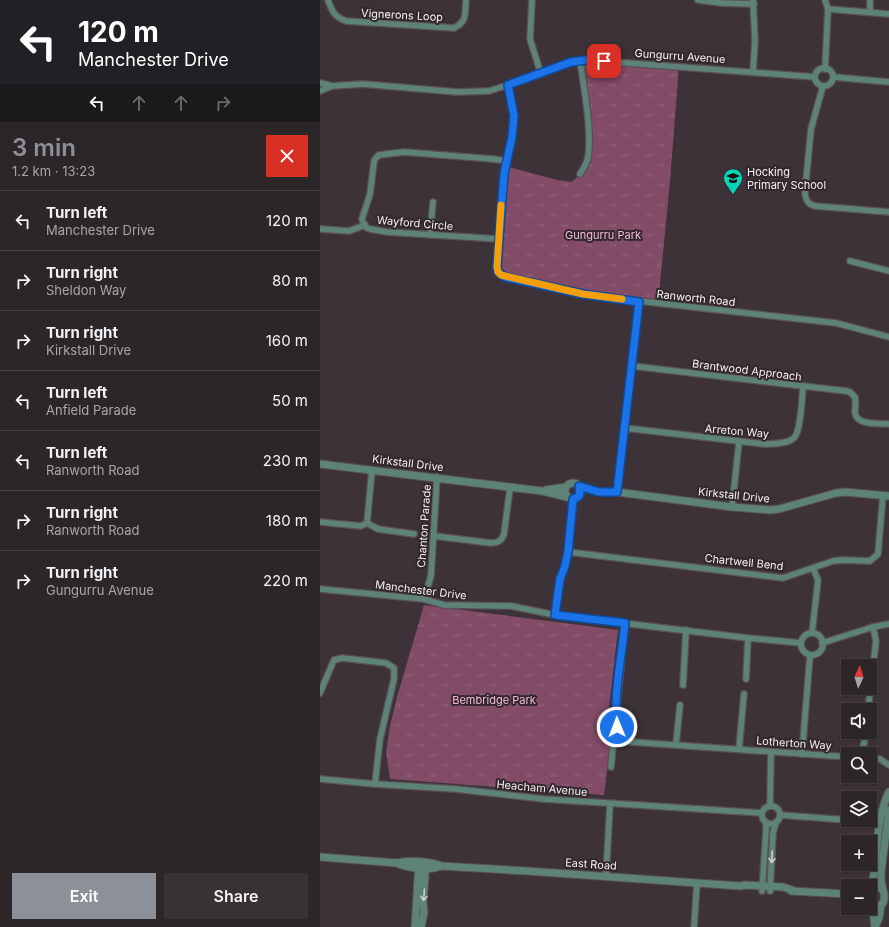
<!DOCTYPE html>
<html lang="en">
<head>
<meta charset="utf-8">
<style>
  body { margin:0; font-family:Inter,sans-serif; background:#393235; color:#f1f3f6; height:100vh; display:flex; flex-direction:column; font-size:15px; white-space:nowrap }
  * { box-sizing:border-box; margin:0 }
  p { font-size:13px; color:#a7a5a8 }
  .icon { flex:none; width:22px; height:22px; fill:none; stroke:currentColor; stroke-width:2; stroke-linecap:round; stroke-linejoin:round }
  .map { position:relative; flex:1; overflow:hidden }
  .side { display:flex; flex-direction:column; background:#2d2629; width:320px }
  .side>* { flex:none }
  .hud { background:#202124; color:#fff; overflow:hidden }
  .needle { width:26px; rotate:4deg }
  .buttons { position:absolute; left:521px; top:659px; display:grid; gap:8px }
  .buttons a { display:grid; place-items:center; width:36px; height:36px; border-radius:0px; background:#2d2629; box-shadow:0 1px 3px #0004,0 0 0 1px #484346; font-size:20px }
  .pin { position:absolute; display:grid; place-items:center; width:34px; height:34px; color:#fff; margin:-17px; border-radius:8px; box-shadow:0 2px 6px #0006 }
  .me { position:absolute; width:44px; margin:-22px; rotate:359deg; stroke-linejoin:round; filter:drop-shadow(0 0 3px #0008) }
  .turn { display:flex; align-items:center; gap:14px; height:84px; padding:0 12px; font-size:18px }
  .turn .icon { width:52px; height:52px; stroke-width:2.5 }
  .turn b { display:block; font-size:28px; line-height:34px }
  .lanes { display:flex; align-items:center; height:38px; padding:0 12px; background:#0003; justify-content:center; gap:20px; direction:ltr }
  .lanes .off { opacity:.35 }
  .round { display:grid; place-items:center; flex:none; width:42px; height:42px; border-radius:0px; background:#393235 }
  .headline { display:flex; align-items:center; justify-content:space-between; height:68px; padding:0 12px }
  h1 { font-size:24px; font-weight:600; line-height:30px; color:#8c9099 }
  .button { display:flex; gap:8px; margin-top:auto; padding:8px 12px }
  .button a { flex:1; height:46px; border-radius:0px; background:#8c9099; color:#fff; font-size:16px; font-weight:600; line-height:46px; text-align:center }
  .button a+a { background:#393235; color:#f1f3f6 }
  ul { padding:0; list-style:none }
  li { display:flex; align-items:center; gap:12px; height:60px; padding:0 12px; border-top:1px solid #484346 }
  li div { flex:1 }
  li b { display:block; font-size:15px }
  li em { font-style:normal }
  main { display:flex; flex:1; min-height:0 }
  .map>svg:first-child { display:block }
  .park { fill:url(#park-tufts) }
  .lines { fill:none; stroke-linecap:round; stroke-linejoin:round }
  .minor-casing { stroke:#5a5055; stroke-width:8 }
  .tertiary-casing { stroke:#5a5055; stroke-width:9 }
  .minor { stroke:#5d8278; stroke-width:5.5 }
  .tertiary { stroke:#5d8278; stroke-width:7 }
  .oneway { stroke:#c8cfcd }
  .route-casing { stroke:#114b97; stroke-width:10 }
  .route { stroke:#1a73e8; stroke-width:7 }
  .slow { stroke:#f59e0b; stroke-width:7 }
  .labels { text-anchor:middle; stroke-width:4; stroke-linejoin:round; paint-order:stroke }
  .street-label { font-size:11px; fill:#f6f0f2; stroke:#32282d }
  .poi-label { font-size:11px; fill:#f6f0f2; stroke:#32282d; text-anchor:start }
  .park-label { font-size:11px; fill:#f6bbd6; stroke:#32282d }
</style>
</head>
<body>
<main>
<section class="side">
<div class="hud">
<div class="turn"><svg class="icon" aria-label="left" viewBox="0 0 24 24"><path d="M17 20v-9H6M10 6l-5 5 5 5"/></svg><div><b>120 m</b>Manchester Drive</div></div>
<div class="lanes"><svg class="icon" aria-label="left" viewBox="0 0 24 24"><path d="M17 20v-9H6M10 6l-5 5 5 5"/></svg><svg class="icon off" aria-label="ahead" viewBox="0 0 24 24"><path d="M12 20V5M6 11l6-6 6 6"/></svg><svg class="icon off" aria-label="ahead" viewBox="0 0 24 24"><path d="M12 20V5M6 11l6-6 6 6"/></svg><svg class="icon off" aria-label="right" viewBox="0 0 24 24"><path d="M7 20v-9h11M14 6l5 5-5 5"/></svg></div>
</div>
<div class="headline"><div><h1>3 min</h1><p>1.2 km · 13:23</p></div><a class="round" style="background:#d93025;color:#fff"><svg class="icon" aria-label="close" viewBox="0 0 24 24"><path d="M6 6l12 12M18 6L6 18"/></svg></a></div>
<ul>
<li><svg class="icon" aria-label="left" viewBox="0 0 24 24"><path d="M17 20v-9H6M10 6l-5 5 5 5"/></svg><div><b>Turn left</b><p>Manchester Drive</p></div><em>120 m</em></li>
<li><svg class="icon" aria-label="right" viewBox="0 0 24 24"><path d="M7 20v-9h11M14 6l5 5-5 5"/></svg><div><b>Turn right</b><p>Sheldon Way</p></div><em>80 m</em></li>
<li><svg class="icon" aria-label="right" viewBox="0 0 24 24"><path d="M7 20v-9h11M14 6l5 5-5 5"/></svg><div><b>Turn right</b><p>Kirkstall Drive</p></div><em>160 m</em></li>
<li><svg class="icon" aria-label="left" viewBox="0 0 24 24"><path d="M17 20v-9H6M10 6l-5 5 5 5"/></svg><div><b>Turn left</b><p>Anfield Parade</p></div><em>50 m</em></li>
<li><svg class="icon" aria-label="left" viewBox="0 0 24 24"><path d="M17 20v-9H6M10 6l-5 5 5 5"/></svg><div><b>Turn left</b><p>Ranworth Road</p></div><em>230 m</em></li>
<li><svg class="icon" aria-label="right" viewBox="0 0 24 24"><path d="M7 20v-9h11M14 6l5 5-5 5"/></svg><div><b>Turn right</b><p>Ranworth Road</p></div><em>180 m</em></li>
<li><svg class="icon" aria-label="right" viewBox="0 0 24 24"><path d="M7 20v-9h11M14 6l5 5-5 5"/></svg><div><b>Turn right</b><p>Gungurru Avenue</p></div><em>220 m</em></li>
</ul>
<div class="button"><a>Exit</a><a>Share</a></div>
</section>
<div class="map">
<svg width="569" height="927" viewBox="0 0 569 927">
  <defs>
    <pattern id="park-tufts" width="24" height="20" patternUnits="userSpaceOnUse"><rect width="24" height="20" fill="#824b66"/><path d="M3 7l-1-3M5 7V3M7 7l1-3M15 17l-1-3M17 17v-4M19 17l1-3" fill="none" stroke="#94657c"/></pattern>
  </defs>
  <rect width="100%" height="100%" fill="#3c3237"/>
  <g class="park">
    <path d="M260,60L359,66L350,181L338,304L263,294L185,277L177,267L185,166L237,180L252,182L260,174L265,166L269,128Z"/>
    <path d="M104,605L298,630L289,707L291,739L284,795L70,779L66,752L70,726L77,697Z"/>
  </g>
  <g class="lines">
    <defs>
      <g id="minor">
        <path d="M8,0C12,12 15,17 26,21L134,28C147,22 145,13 146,0"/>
        <path d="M212,0L210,39L221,74"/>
        <path d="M378,0L401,3L434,4"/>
        <path d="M508,9L569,14"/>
        <path d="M550,12V0"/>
        <circle cx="504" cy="77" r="9"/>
        <path d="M505,69L508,9L505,0"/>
        <path d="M433,72L435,40L433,0"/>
        <path d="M513,77L569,82"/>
        <path d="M0,83L12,86L43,84L137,92L169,91L188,85L251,62L267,60L495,77"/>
        <path d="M188,85L194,116L192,137L184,174L177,267L178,272L181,275L263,294L319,301L516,323L569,337"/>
        <path d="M503,86L491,129L485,191C485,199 487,204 495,206L569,212"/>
        <path d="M0,91L12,86"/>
        <path d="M260,174C263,169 267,164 268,157C272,130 264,89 260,60"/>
        <path d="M1,229L29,231L45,225"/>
        <path d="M110,235L113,202"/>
        <path d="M179,239L67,232L50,229L47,228L43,222L42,219L50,194L54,162L55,159L59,155L84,152L173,159L187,161"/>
        <path d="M530,261L569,271"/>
        <path d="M312,366L526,391L530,392L535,397C536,402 535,408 535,413C537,426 560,423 569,424"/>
        <path d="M305,428L444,444C453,444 467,444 474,438C481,431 482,397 483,387"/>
        <path d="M297,492L319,301"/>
        <path d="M412,507L419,442"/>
        <path d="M0,522L41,526L47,523L52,470"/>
        <path d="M47,523L58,529L94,534"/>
        <path d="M114,536L171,543C178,543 182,541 184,534L190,488"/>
        <path d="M248,552L463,578L513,561L523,560L550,561L558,554L563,495"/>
        <path d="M0,589L104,599L124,605L191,606L235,615L428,638L481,643"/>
        <path d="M104,599L111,576L117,477"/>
        <path d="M305,623L296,717L298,737L311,742L528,757"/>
        <path d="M492,633L498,580L493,568"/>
        <circle cx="492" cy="644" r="11"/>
        <path d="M502,643L553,627L569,624"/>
        <path d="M426,679L428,638"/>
        <path d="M363,685L366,630"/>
        <path d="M0,693L14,660L22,658L66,663L74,668V679L60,739L55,784"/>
        <path d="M548,710L556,641L553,627"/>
        <path d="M356,744L360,705"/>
        <path d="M419,749L424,694"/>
        <path d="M482,754L490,655"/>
        <path d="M542,754L546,732"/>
        <path d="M550,758L560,759L569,765"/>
        <path d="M291,767L293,747L298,737"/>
        <path d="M0,779L55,784L136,789L224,799L442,813"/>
        <path d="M450,806L451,752"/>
        <circle cx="451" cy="815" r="9"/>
        <path d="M460,815L528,820"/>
        <path d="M529,820L541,821"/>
        <path d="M286,876L290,804"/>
        <path d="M442,891L446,831V822"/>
        <path d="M450,891L453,833L456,822"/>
        <path d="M374,927L377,883"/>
      </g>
      <g id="tertiary">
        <path d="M0,464L222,491L247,497"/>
        <circle cx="253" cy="491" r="8"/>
        <path d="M259,486L279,492H297L412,507L451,510L459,509L516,493L525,492L569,496"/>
        <path d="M226,490L246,487"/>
        <path d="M235,615L240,579L245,566L248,552L253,499"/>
        <path d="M0,857L77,863C88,860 110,861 121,866L207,871L420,886L425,885L463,887L475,891"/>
        <path d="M77,863C87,868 110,871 121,866"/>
        <path d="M551,889C559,858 554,822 569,792"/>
        <path d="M550,890C569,876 569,918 550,903"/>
        <path d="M563,890L561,881V872L569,810"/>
        <path d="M471,891L528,894"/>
        <path d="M552,905L555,927"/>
        <path d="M95,927L99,862"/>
        <path d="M101,927L104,913L103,902L106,863"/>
        <path d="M555,927L559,918L561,905"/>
      </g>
    </defs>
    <use href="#minor" class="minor-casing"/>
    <use href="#tertiary" class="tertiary-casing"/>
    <use href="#minor" class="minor"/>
    <use href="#tertiary" class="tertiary"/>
  </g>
  <defs><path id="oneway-shaft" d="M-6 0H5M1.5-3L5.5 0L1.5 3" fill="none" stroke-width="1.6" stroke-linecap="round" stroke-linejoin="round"/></defs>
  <g class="oneway">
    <use href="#oneway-shaft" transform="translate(452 857) rotate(93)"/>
    <use href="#oneway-shaft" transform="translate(104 895) rotate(94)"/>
  </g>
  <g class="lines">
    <defs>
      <path id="route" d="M284,61L267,60L251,62L188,85L194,116L192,137L184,174L177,267L178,272L185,277L263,294L319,302L297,492H279L259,486L260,494L258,497L253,499L248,552L245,566L240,579L235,615L305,623C302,654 293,696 297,727"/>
    </defs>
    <use href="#route" class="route-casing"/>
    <use href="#route" class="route"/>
    <path class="slow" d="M181,205L177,267L178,272L181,275L263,294L302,299"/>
  </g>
  <defs>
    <symbol id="school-pin" viewBox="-11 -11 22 30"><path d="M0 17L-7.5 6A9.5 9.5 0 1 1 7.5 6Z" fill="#04d5b6" stroke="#32282d"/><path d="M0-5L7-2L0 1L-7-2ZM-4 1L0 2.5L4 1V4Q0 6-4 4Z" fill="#111"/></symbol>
  </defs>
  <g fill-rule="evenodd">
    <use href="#school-pin" x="402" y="167" width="22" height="30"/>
  </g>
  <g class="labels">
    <g class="street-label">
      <text transform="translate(82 15) rotate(3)" y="4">Vignerons Loop</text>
      <text transform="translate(360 56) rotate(4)" y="4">Gungurru Avenue</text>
      <text transform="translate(95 223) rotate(5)" y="4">Wayford Circle</text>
      <text transform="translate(376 298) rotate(6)" y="4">Ranworth Road</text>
      <text transform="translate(427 370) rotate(7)" y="4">Brantwood Approach</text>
      <text transform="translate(417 431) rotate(5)" y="4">Arreton Way</text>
      <text transform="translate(88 463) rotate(7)" y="4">Kirkstall Drive</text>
      <text transform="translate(414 495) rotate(6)" y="4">Kirkstall Drive</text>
      <text transform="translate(104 526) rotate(-86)" y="4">Chanton Parade</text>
      <text transform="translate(424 562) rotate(6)" y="4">Chartwell Bend</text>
      <text transform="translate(101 590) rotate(7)" y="4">Manchester Drive</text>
      <text transform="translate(474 743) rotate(4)" y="4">Lotherton Way</text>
      <text transform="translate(222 788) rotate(5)" y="4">Heacham Avenue</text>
      <text transform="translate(271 864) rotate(4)" y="4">East Road</text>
    </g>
    <g class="poi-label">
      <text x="427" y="176">Hocking<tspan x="427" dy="13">Primary School</tspan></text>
    </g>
    <g class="park-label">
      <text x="283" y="239">Gungurru Park</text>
      <text x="174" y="704">Bembridge Park</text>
    </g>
  </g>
</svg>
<div class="buttons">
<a><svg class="needle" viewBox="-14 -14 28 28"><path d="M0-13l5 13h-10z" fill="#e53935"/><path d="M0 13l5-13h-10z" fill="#a7a5a8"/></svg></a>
<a><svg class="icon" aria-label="sound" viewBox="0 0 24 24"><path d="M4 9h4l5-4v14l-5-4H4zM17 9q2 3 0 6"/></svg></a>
<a><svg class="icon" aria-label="search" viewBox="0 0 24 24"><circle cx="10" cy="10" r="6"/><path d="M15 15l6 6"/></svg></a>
<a><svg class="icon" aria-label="layers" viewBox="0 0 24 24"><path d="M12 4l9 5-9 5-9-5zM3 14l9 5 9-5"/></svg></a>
<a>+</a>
<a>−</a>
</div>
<div class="pin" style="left:284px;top:61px;background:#d93025"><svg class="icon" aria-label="arrive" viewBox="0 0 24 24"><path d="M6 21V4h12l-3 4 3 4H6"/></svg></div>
<svg class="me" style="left:297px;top:727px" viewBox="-20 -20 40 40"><circle r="17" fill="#1a73e8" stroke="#fff" stroke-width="3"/><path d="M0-11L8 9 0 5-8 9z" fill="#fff"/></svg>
</div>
</main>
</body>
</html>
